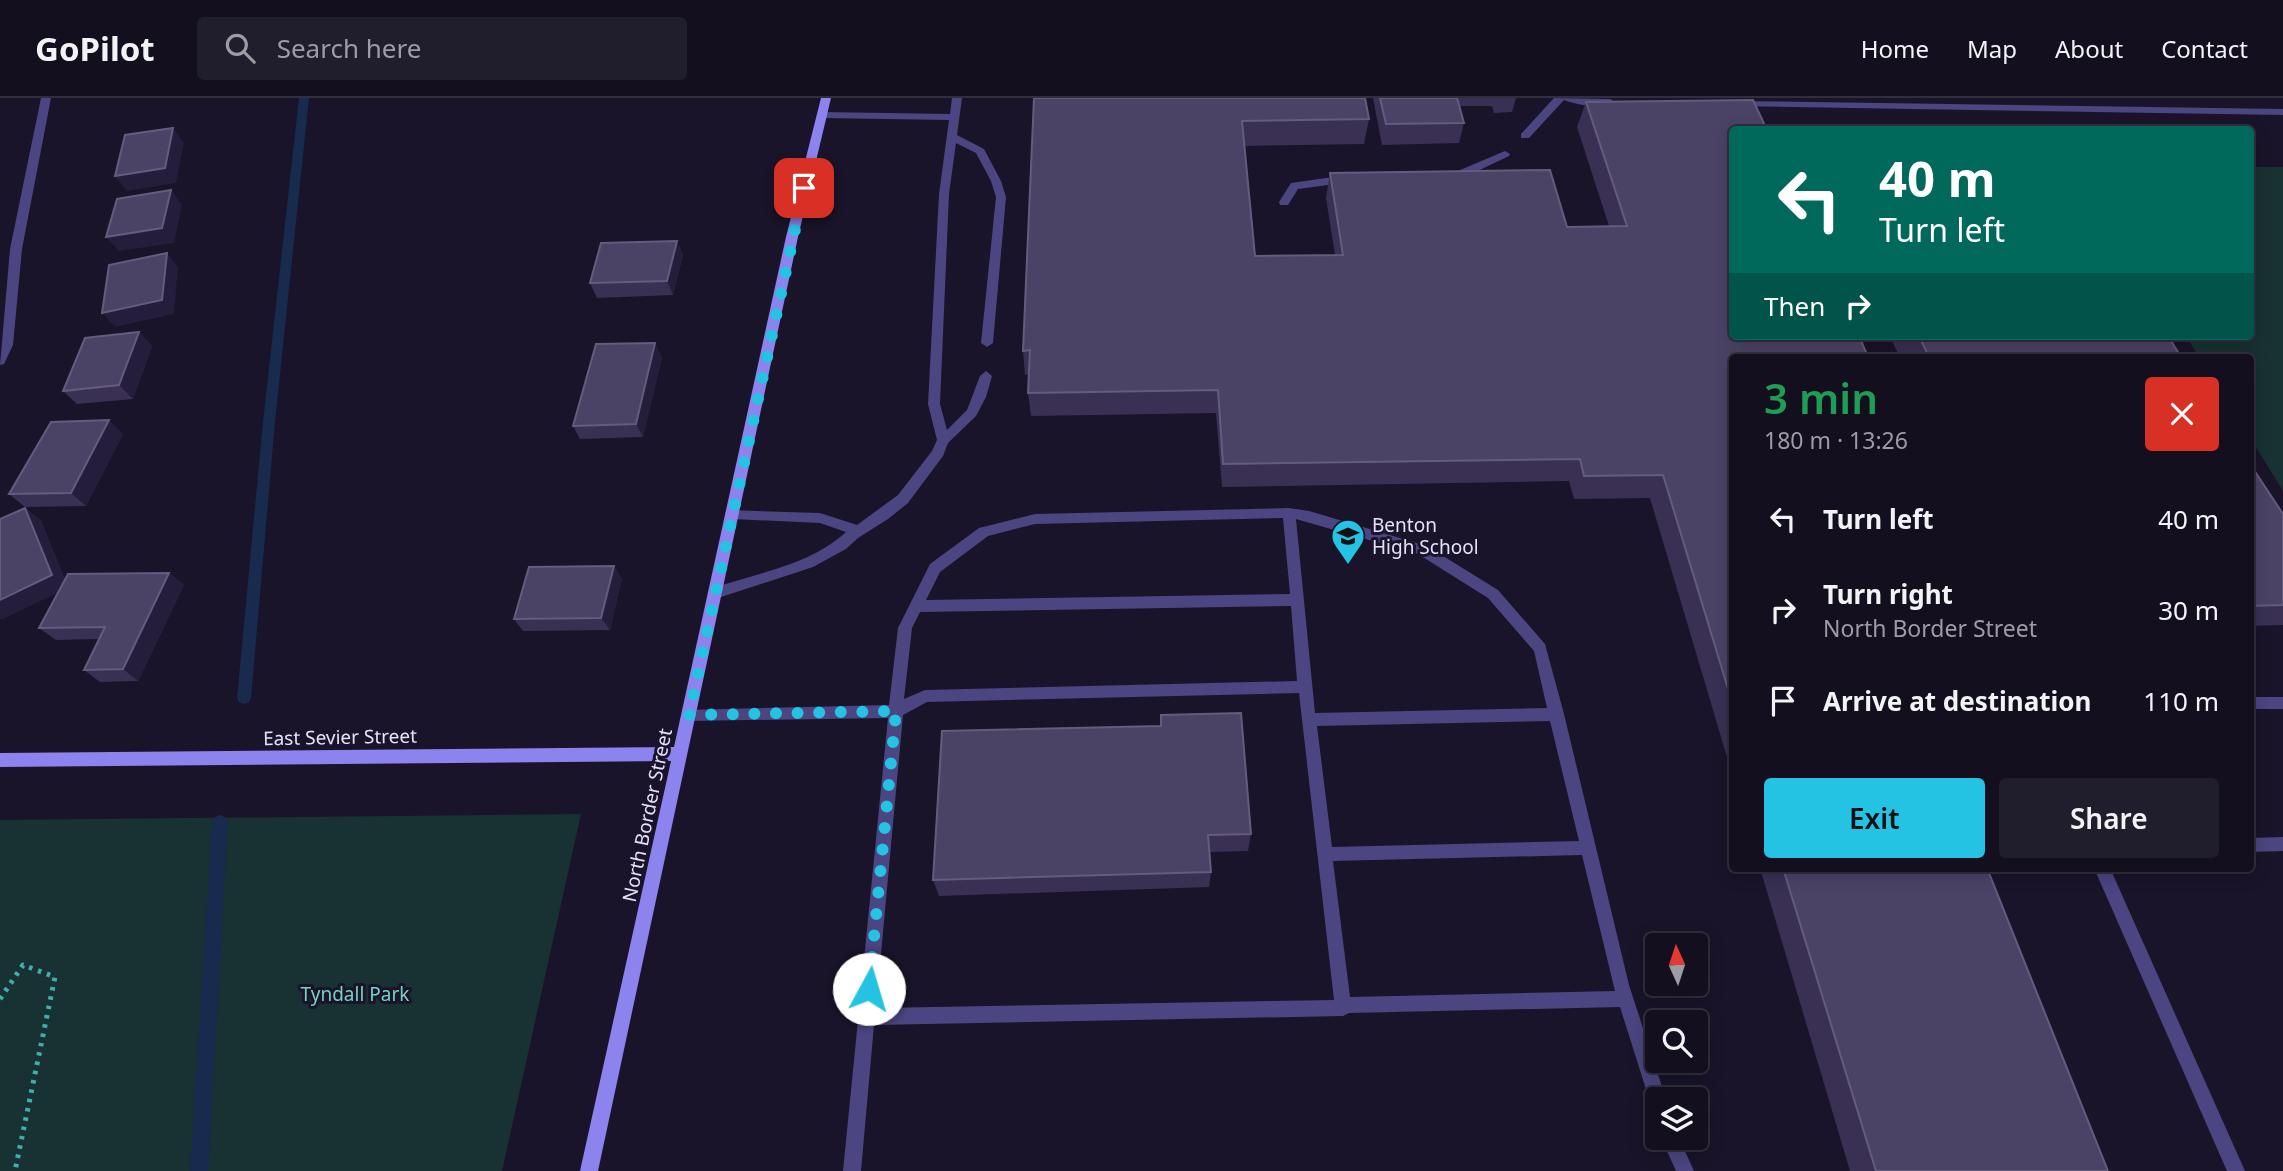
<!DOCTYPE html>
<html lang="en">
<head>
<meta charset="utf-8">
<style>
  body { margin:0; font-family:"Noto Sans",sans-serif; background:#201d2c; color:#f1f3f6; height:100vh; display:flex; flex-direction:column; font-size:26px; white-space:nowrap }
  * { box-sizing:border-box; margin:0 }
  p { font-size:23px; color:#9d9ca4 }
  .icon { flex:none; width:38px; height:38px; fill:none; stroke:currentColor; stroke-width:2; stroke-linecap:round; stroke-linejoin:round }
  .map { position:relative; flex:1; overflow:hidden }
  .details { position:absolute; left:1729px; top:256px; width:525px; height:518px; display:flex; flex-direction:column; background:#130f1f; border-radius:7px; box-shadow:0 4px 18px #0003,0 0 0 2px #322f3d }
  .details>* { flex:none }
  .guide { position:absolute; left:1729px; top:28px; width:525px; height:214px; border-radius:7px; box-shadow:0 4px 18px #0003,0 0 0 2px #322f3d; background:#00695c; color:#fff; overflow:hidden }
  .needle { width:46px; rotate:357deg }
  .controls { position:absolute; left:1645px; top:835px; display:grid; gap:14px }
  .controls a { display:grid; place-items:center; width:63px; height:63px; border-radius:7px; background:#130f1f; box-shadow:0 4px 18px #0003,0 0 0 2px #322f3d; font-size:35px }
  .pin { position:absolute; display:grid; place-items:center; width:60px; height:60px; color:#fff; margin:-30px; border-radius:14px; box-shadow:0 4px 10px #0006 }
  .me { position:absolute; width:77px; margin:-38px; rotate:6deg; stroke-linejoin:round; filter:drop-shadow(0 0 5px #0008) }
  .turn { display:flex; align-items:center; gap:24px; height:147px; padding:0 35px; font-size:32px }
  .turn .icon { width:91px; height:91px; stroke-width:2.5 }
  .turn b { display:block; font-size:49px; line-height:60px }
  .then { display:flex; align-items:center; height:66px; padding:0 35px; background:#0003; gap:14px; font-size:26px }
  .round { display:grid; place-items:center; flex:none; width:74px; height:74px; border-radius:7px; background:#201d2c }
  .headline { display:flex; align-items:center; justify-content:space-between; height:119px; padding:0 35px }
  h1 { font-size:42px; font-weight:600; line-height:52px; color:#1e9e55 }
  .button { display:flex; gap:14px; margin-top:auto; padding:14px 35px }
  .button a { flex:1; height:80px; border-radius:7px; background:#24c3e3; color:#111; font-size:28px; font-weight:600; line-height:80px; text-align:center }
  .button a+a { background:#201d2c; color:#f1f3f6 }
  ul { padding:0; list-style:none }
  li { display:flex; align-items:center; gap:21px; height:91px; padding:0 35px }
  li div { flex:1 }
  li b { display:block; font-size:26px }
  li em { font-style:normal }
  header { display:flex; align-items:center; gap:42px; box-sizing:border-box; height:98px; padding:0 35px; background:#130f1f; border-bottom:2px solid #322f3d }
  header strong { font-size:33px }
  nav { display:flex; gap:38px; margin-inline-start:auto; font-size:24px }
  .search { width:490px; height:63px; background:#201d2c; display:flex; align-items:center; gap:18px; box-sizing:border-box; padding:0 24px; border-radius:7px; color:#9d9ca4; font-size:26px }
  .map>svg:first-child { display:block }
  .green { fill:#183132 }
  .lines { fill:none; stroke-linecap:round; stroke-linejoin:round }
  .stream { fill:#182a4d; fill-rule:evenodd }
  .path { stroke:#41aeae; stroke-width:5; stroke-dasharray:3.5 6; stroke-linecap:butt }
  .lane { fill:#4b4581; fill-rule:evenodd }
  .street { fill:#4b4581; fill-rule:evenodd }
  .secondary { fill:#8c83ef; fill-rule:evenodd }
  .wall { fill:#393054 }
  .shaded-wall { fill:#241d3b }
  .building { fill:#4b4366; stroke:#645c7d; stroke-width:2 }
  .route { stroke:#24c3e3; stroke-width:12; stroke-dasharray:0 21.6 }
  .labels { text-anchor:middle; stroke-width:6; stroke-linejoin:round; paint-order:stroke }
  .poi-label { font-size:19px; fill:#e5e0fb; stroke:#191429; text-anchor:start }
  .street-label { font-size:19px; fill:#e5e0fb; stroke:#191429 }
  .park-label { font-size:19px; fill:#74d3c1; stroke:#191429 }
</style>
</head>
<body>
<header>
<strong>GoPilot</strong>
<div class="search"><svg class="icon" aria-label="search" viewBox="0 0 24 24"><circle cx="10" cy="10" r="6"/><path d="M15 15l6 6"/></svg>Search here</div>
<nav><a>Home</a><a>Map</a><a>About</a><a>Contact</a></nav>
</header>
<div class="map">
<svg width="2283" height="1073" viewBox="0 0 2283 1073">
  <rect width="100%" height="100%" fill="#191429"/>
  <g class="green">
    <path d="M2251,69H2283V393L2251,341L2250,259H2199L2186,238H2250Z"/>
    <path d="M581,716L502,1073H0V722Z"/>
  </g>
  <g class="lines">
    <g class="stream">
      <path d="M299,0H309L275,324L251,600L249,604L244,606L239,604L237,600L263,324Z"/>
      <path d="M220,717L225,719L228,724L208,1073H190L212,724L215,719Z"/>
    </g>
    <path class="path" d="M0,901L23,867L55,879L15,1073"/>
    <g class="lane">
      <path d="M952,0H962L957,37L984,51L1001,83L1006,99L993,245L987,249L981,245L996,99L991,83L976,55L956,45L949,96L940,306L947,332L967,312L980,278L986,273L992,278L986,299L976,318L948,345L943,358L908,405L888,421L858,440L846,451L813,469L715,501L710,499L708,495L710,491C756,475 809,468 846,434L820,425L732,421L725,416L727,412L820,415L857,427L898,397L932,353L937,342L928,306L939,96L949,22L822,20L817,17L822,14L950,16Z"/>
      <path d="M1554,0L1610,1L1615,4C1603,12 1577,7 1564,2L1529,40H1521V36Z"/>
      <path d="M1738,3L2283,11V17L1734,8L1733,6Z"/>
      <path d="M1505,53L1510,56L1509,58L1467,78L1451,82L1446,78Z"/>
      <path d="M1347,77L1351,78V84L1298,91L1288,107H1280L1279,104L1291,85Z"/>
      <path d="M1289,410L1309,413L1427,448L1498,492L1545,546L1564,616L1629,887L1666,1001H1657V1010L1651,1007L1620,909L1349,915L1343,918L874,927L861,1073H843L888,620L689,623L684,622L682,617L684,612L889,607L898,530L930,466L979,430L1035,416ZM1283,420L1290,496L926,502L940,474L988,438L1035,426ZM1296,421L1418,456L1488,500L1534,553L1547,610L1315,615ZM1291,508L1297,583L925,592L904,601L912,530L920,514ZM1299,595L1334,902L876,910L903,617L927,604ZM1550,623L1579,743L1332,749L1317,628ZM1582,757L1615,893L1350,899L1333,763Z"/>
      <rect x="2250" y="599" width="33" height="12"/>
      <path d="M2283,739V753L2250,754V740Z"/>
      <path d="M2094,770H2110L2245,1073H2227Z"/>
      <path d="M1661,1040H1679L1694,1073H1676Z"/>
    </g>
    <path class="street" d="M41,0H51L22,151L13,247L4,266L0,267L10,151Z"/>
    <path class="secondary" d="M821,0H831L798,139L598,1073H580L671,663L0,669V655L674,649L786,139Z"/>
  </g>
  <g class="wall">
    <path d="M1034,0L1369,21L1364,46L1245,48L1255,158L1335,157L1326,100L1330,75L1567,129L1609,128L1577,29L1586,4L1732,259V676L1650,400L1574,401L1569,383L1222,389L1216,315L1031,318L1028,295L1029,276L1025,277L1023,253Z"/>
    <path d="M1373,0H1516L1512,14L1494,15L1492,8H1460L1464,25L1459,45L1382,47Z"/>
    <path d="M677,143L683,157L673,197L597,200L590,185Z"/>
    <path d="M139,234L152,248L133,301L77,306L63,293Z"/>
    <path d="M1898,238H2168L2181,259H1900L1893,245Z"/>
    <path d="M662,259L643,339L580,341L573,328Z"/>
    <path d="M123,336L86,408L25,409L9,396Z"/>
    <path d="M2250,366L2283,416V527L2250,528Z"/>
    <path d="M25,410L41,423L65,482L169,475L184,487L138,583L100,584L84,572L99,541L56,542L39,530L58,494L2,521L0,520V421Z"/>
    <path d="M622,480L610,532L523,533L514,521Z"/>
    <path d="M942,633L1251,736L1248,753L1210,754L1211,774L1209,789L939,798L933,782Z"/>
    <path d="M1760,770H1987L2108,1073H1850Z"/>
  </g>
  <g class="shaded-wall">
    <path d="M173,30L184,45L176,85L127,93L115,78Z"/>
    <path d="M171,92L182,107L174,145L119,153L106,139Z"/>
    <path d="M677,143L683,157L673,197L667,183Z"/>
    <path d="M167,155L178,169L174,216L115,229L102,215Z"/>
    <path d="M139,234L152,248L133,301L119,287Z"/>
    <path d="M655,245L662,259L643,339L636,326Z"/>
    <path d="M109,322L123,336L86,408L71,395Z"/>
    <path d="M25,410L41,423L68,490L2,521L0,520V502Z"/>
    <path d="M614,468L622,480L610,532L601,520Z"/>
    <path d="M169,475L184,487L138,583L123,571Z"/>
  </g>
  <g class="building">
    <path d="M1034,0H1365L1369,21L1242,23L1255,158L1343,157L1330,75L1550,72L1567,129L1627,128L1586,4L1753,2L1767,32H1732V238H1859L1868,259H1732V604L1663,377L1584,378L1580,361L1223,366L1218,292L1028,295L1030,252L1023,253Z"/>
    <path d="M1380,0H1457L1464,25L1386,26Z"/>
    <path d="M173,30L165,70L115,78L125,37Z"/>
    <path d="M171,92L162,130L106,139L117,101Z"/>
    <path d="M677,143L667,183L590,185L601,145Z"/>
    <path d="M167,155L162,202L102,215L109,167Z"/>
    <path d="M139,234L119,287L63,293L85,240Z"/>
    <path d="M1919,238H2168L2181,259H1929Z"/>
    <path d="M655,245L636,326L573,328L596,246Z"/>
    <path d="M109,322L71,395L9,396L51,324Z"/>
    <path d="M2250,366L2283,416V507L2250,508Z"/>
    <path d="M25,410L52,477L0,502V421Z"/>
    <path d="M614,468L601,520L514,521L529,469Z"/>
    <path d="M169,475L123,571L84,572L105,529L39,530L68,476Z"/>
    <path d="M1241,615L1251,736L1208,737L1211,774L933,782L942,633L1161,628V617Z"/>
    <path d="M1783,770H1987L2108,1073H1876Z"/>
  </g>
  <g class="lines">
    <path class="route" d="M804,90L689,617L896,613L869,891"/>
  </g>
  <defs>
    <symbol id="school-pin" viewBox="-11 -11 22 30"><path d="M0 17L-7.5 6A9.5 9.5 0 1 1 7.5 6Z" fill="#24c3e3" stroke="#191429"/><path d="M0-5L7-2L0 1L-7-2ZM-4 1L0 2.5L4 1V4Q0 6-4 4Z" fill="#111"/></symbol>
  </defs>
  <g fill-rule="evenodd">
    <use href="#school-pin" x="1329" y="419" width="38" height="52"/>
  </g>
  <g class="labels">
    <g class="poi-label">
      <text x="1372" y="434">Benton<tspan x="1372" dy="22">High School</tspan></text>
    </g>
    <g class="street-label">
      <text transform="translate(340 639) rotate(-1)" y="7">East Sevier Street</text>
      <text transform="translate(647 717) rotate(-78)" y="7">North Border Street</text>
    </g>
    <g class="park-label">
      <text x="355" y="903">Tyndall Park</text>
    </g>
  </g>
</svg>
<div class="controls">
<a><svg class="needle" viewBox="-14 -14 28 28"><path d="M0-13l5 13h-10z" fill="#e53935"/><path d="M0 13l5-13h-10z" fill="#9d9ca4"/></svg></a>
<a><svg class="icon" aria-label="search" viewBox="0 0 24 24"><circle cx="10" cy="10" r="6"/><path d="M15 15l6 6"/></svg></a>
<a><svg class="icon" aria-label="layers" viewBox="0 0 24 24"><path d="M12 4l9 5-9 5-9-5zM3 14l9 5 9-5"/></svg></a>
</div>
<div class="pin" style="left:804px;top:90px;background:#d93025"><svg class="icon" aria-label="arrive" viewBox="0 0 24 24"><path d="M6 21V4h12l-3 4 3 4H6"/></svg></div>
<svg class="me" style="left:869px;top:891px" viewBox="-20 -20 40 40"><circle r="19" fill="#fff"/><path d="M0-13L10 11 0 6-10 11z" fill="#24c3e3"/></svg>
<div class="guide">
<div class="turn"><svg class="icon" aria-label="left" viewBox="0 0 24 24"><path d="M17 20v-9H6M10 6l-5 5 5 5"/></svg><div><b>40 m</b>Turn left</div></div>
<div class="then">Then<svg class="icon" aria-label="right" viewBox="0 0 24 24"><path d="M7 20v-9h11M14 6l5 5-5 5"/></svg></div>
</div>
<section class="details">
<div class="headline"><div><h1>3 min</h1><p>180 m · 13:26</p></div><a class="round" style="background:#d93025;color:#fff"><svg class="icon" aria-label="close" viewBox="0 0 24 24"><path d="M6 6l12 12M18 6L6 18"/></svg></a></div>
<ul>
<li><svg class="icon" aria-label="left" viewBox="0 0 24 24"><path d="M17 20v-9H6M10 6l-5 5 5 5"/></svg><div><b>Turn left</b></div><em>40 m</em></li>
<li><svg class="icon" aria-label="right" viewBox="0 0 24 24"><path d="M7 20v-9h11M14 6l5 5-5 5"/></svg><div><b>Turn right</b><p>North Border Street</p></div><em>30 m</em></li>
<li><svg class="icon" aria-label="arrive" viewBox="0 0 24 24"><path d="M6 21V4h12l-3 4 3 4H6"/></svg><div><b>Arrive at destination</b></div><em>110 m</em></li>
</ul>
<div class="button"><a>Exit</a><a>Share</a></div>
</section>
</div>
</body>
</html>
